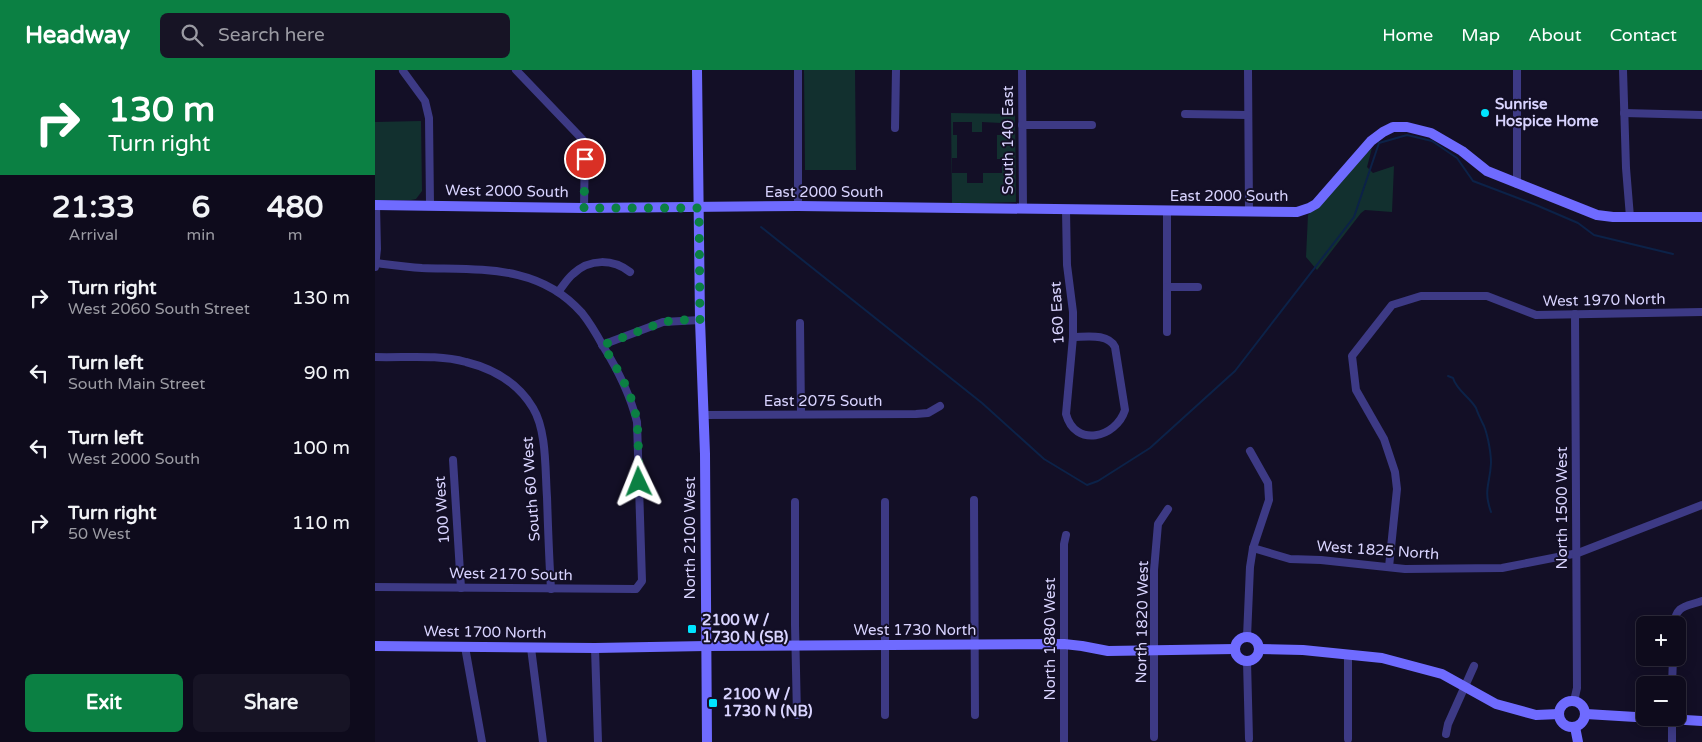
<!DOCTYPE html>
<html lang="en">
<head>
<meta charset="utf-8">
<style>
  body { margin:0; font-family:"Varela Round",sans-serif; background:#171425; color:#f1f3f6; height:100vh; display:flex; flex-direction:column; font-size:19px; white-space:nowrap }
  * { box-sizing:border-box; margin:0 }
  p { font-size:16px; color:#9b9ba3 }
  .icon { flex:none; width:28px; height:28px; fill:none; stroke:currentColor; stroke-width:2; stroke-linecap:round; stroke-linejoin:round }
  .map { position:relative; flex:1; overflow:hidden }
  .panel { display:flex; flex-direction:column; background:#0e0b1c; width:375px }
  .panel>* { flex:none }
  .guide { background:#0b8043; color:#fff; overflow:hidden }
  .fabs { position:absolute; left:1261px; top:546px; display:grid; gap:10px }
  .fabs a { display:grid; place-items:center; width:50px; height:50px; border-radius:8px; background:#0e0b1c; box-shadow:0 2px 12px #0003,0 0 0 1px #2e2b3b; font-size:25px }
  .pin { position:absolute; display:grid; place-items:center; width:42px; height:42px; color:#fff; margin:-21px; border:2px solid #fff; border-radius:50%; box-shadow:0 1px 5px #0007 }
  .me { position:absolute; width:55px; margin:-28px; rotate:358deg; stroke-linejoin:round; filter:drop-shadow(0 0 4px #0008) }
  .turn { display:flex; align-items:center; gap:18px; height:105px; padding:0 25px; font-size:22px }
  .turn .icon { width:65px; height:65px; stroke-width:2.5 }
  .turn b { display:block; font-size:35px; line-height:42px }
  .eta { display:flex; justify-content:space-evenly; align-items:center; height:85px; text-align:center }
  .eta b { font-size:30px; font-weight:700; line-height:35px }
  .primary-button { display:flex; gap:10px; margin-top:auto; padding:10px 25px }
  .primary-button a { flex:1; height:58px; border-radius:8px; background:#0b8043; color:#fff; font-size:20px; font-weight:700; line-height:58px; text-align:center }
  .primary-button a+a { background:#171425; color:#f1f3f6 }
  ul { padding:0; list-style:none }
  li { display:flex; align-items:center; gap:15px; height:75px; padding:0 25px }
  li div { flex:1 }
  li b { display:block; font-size:19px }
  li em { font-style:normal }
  header { display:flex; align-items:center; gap:30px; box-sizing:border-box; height:70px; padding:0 25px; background:#0b8043; color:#fff }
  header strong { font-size:24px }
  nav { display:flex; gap:28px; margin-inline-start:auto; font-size:18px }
  .search { width:350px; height:45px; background:#171425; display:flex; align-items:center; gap:12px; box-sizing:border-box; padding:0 18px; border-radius:8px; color:#9b9ba3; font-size:19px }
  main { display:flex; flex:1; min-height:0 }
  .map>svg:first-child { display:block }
  .green { fill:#12302f; fill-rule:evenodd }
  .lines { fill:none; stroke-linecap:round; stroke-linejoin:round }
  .stream { stroke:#0c2248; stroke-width:2 }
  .street { stroke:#3d3a85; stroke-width:8 }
  .secondary { stroke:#6f6bff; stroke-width:10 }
  .route { stroke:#0b8043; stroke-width:9; stroke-dasharray:0 16.2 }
  .poi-dot { fill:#00e5ff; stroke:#130f26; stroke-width:2 }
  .labels { text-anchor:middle; stroke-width:4; stroke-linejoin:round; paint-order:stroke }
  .poi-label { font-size:15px; font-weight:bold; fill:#d9d4ff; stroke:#130f26; text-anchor:start }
  .street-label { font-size:15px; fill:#d9d4ff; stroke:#130f26 }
</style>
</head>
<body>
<header>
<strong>Headway</strong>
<div class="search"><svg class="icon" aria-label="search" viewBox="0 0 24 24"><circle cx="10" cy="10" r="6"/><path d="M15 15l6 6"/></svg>Search here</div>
<nav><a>Home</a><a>Map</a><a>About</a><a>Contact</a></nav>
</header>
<main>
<section class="panel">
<div class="guide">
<div class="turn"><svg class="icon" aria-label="right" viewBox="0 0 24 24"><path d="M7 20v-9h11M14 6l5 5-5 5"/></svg><div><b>130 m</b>Turn right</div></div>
</div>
<div class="eta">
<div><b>21:33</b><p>Arrival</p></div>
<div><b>6</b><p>min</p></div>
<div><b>480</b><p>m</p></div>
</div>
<ul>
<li><svg class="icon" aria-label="right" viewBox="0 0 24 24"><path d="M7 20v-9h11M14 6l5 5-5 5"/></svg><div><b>Turn right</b><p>West 2060 South Street</p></div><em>130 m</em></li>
<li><svg class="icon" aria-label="left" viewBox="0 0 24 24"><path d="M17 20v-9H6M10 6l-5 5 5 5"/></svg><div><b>Turn left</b><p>South Main Street</p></div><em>90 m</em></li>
<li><svg class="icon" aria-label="left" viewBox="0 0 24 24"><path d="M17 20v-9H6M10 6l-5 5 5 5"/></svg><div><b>Turn left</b><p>West 2000 South</p></div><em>100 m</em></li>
<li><svg class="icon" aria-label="right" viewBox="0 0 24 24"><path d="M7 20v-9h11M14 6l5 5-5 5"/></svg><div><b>Turn right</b><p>50 West</p></div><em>110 m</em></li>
</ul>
<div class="primary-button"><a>Exit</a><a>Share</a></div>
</section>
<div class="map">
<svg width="1327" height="672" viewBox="0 0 1327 672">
  <rect width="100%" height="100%" fill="#130f26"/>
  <g class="green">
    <path d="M429,0H480L481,100H430Z"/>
    <path d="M576,43L640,44L641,132L577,134ZM578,52H597V62H607V52L626,53V65H622V89H627V103H608V113H592V103H577V88H582V65H578Z"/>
    <path d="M46,51L47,121L41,129L36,130H0V52Z"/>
    <path d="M997,78L992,97L998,103L1019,96L1017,142L990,140L986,143L942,200L931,187L933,145Z"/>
  </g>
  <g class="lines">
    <g class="stream">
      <path d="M386,157L607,333L669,389L712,415L723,411L775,378L860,301L979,147L1004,73L1032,65L1057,71L1082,88L1098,111L1161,135L1203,153L1219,165L1298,184"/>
      <path d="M1073,306L1078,308C1082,321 1095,327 1101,338C1103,344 1106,350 1109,356C1113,366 1116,383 1116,393C1115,415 1108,419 1116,442"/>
    </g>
    <g class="street">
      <path d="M141,0L210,72L209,138"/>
      <path d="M423,0V136"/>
      <path d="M647,0L648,139"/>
      <path d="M873,0L874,142"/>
      <path d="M1142,0V114"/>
      <path d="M1248,0L1251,98L1255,147"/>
      <path d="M28,1L50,31L54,48L55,135"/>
      <path d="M1249,43L1327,45"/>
      <path d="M810,44L873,45"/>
      <path d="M647,55H717"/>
      <path d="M520,58L521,0"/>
      <path d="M691,140L692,195L698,242V267L691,344C700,378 741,368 750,340L740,277C733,263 711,267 698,267"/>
      <path d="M792,141V262"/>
      <path d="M0,197L2,179L1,135"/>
      <path d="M792,217H823"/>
      <path d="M183,222C188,216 192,209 198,204C215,188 238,189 255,202"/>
      <path d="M425,253L426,344"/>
      <path d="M227,275L288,252L325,250"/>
      <path d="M0,287C30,288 62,284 91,292C119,299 143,313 158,338C172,361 170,401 172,427C173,458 174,488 176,519"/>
      <path d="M329,345L541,344L553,343L565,336"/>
      <path d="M78,390L86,518"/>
      <path d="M599,430L600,645"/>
      <path d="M420,432V555L422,645"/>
      <path d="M510,432V645"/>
      <path d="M878,478L915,489L946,490L1030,499L1127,498L1203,483L1327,435"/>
      <path d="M1014,497L1022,419L1020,402L1009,369L981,320L977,286L1017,235L1046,226H1112L1161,245L1327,242"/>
      <path d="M0,517L261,519L267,511L262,352C255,324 243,300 228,276C222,265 215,253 207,243C164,194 106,200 47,198C32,197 17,195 1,193"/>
      <path d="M1299,555C1301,535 1310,537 1327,531"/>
      <path d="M872,567L875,497L878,478L894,430L893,413L875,381"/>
      <path d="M90,577L107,672"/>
      <path d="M156,578L168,672"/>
      <path d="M220,578L223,672"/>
      <path d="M973,585V669"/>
      <path d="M872,591L874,669"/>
      <path d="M1297,615L1298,588"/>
      <path d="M1199,631L1202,618L1200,244"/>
      <path d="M1297,648V672"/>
      <path d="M1071,664L1073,654L1099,596"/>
      <path d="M779,667V500L783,454L793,439"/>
      <path d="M689,672V474L691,465"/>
    </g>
    <g class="secondary">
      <path d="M322,0L325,250L330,384L332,672"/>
      <path d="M0,135L209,138L423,136L922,142L934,138L941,134L996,71L1008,62L1018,57H1032L1056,63L1087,81L1112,101L1222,145L1238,147H1327"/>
      <circle cx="872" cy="579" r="12"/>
      <path d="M0,576L220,578L331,576L689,574L707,576L733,581L860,579"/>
      <path d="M884,579L928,580L1007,588L1067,604L1121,634L1161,645L1184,644"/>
      <circle cx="1197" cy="644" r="13"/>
      <path d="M1211,644L1327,651"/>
      <path d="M1200,657L1203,672"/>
    </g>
  </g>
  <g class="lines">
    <path class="route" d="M210,89L209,138H324L325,250H302L288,252L228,275C242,299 259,325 262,353C264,372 263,392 264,412"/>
  </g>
  <g class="poi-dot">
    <circle cx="1110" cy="43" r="5"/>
    <rect x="312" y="554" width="10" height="10" rx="2.5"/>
    <rect x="333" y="628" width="10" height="10" rx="2.5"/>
  </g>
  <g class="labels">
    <g class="poi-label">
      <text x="1120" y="39">Sunrise<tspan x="1120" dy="17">Hospice Home</tspan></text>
      <text x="327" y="555">2100 W /<tspan x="327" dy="17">1730 N (SB)</tspan></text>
      <text x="348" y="629">2100 W /<tspan x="348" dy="17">1730 N (NB)</tspan></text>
    </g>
    <g class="street-label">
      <text transform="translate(633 70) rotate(-90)" y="5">South 140 East</text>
      <text transform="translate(132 121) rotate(1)" y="5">West 2000 South</text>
      <text x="449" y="127">East 2000 South</text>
      <text x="854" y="131">East 2000 South</text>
      <text transform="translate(1229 230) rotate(-1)" y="5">West 1970 North</text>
      <text transform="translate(682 243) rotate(-93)" y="5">160 East</text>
      <text x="448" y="336">East 2075 South</text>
      <text transform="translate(156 419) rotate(-94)" y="5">South 60 West</text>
      <text transform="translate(1187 438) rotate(-90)" y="5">North 1500 West</text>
      <text transform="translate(67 440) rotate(-94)" y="5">100 West</text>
      <text transform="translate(315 468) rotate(-90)" y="5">North 2100 West</text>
      <text transform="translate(1003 480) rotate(4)" y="5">West 1825 North</text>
      <text transform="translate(136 504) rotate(1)" y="5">West 2170 South</text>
      <text transform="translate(767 552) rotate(-89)" y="5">North 1820 West</text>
      <text x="540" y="565">West 1730 North</text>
      <text transform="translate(110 562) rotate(1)" y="5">West 1700 North</text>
      <text transform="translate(675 569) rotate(-90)" y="5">North 1880 West</text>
    </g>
  </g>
</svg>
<div class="fabs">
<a>+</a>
<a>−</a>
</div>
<div class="pin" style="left:210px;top:89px;background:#d93025"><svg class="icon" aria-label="arrive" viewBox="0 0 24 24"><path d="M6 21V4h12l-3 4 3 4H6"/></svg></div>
<svg class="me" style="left:264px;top:412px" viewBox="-20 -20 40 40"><path d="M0-17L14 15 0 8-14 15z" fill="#0b8043" stroke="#fff" stroke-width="4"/></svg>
</div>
</main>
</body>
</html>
